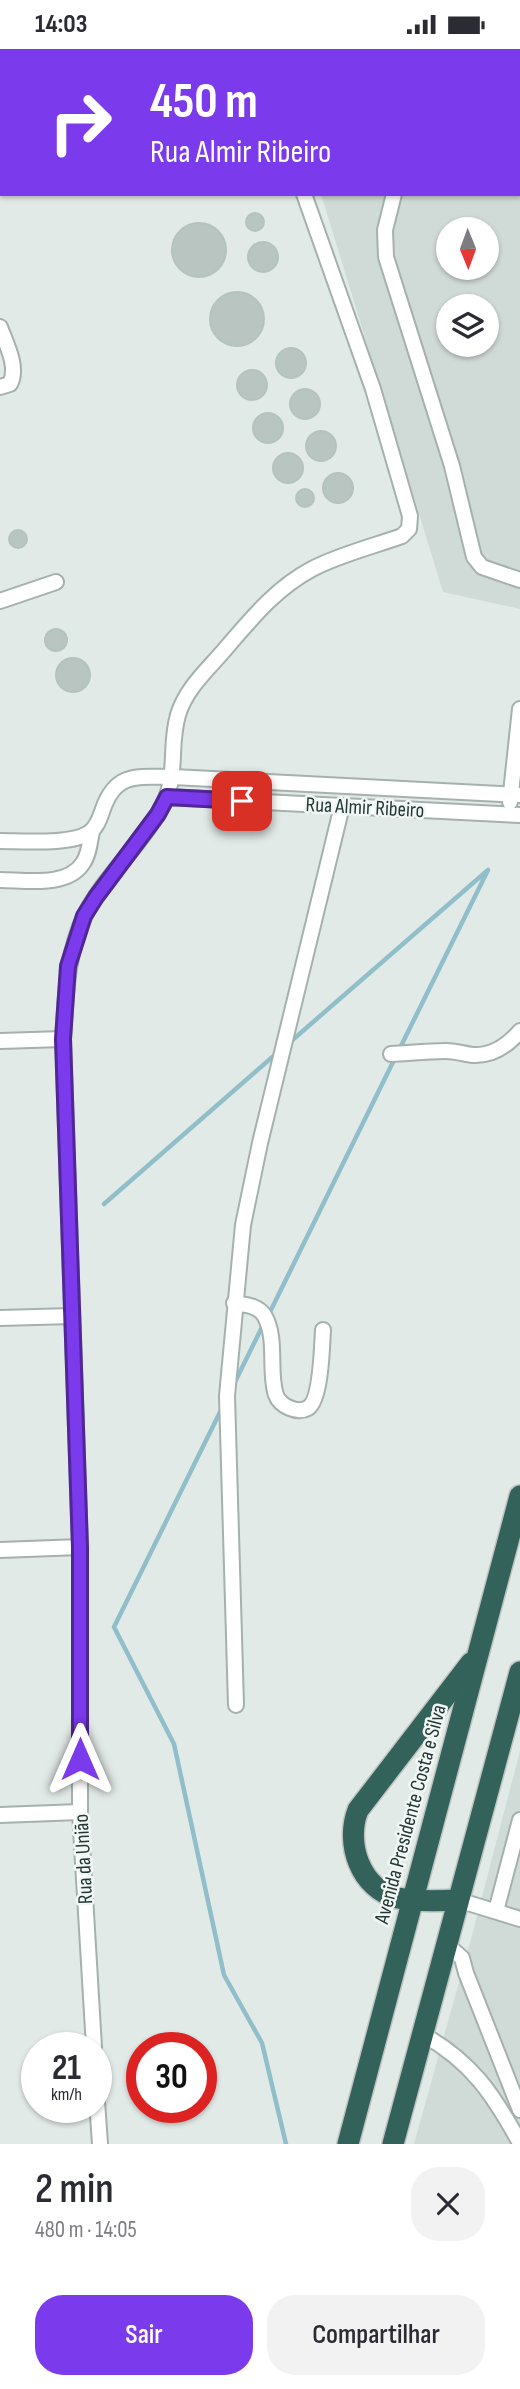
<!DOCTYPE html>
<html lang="pt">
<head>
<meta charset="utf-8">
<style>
  body { margin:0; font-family:"Sofia Sans Condensed",sans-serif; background:#f2f2f3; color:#2b2b33; height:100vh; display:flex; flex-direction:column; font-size:26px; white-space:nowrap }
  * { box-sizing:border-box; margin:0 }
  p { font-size:23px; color:#7c7c81 }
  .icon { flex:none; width:38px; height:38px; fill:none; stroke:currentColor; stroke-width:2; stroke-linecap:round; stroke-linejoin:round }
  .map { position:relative; height:2095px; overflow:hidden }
  .drawer { display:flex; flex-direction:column; background:#fff; flex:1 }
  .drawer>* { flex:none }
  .banner { position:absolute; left:0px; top:0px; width:522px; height:147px; box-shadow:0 2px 5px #0004; background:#7c3aed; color:#fff; overflow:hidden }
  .needle { width:46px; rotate:179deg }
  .tools { position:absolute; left:436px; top:168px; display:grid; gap:14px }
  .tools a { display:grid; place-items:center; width:63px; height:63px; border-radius:50%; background:#fff; box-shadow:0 2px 5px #0004; font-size:35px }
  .speed { position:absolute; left:21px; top:1983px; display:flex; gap:14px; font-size:35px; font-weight:700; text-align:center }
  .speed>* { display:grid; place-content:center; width:91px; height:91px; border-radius:50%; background:#fff; box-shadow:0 2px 5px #0004; line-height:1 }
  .speed small { font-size:18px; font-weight:400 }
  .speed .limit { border:10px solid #d22; background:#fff; color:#111 }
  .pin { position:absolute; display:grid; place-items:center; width:60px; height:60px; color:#fff; margin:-30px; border-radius:14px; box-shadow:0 4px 10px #0006 }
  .me { position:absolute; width:77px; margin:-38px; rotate:0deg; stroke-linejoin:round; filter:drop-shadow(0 0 5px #0008) }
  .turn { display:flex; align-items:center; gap:24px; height:147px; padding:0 35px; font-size:32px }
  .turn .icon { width:91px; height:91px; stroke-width:2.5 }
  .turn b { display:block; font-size:49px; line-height:60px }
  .round { display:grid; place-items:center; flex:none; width:74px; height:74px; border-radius:28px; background:#f2f2f3 }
  .head { display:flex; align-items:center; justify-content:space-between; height:119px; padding:0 35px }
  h1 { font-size:42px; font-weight:600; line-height:52px }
  .action { display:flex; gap:14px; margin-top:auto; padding:14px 35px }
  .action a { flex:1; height:80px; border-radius:28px; background:#7c3aed; color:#fff; font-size:28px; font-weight:600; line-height:80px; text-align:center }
  .action a+a { background:#f2f2f3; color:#2b2b33 }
  .status { display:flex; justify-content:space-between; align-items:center; height:49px; padding:0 35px; background:#fff; direction:ltr }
  .status svg { height:19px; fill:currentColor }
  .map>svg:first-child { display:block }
  .built { fill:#d0dad6; fill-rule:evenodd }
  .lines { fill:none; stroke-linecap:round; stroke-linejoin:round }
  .stream { stroke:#90bec9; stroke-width:4.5 }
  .building { fill:#b8c5c0; stroke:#b5c3be; stroke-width:2 }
  .minor-casing { stroke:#a5b1ae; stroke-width:18 }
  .highway-casing { stroke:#bdc4c2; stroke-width:24 }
  .minor { stroke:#fff; stroke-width:14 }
  .highway { stroke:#33625b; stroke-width:21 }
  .route-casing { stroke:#51269a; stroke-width:18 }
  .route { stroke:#7c3aed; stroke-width:12 }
  .labels { text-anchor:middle; stroke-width:5; stroke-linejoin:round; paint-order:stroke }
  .street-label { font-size:21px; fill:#243935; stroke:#f2f7f5 }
</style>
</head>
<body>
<div class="status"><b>14:03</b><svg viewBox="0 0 49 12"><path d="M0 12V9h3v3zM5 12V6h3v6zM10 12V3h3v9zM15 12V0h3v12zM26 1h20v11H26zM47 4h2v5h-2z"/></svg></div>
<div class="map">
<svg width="520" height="2095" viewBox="0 0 520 2095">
  <rect width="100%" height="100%" fill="#e2eae7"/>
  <g class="built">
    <path d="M122,0H520V560L443,543L321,145H520V2H131ZM448,180H486V219H448ZM448,257H486V296H448Z"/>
    <path d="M520,1702V2095H414L471,1890Z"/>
  </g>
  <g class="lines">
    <g class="stream">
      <path d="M289,994L488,821L399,1001"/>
      <path d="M104,1155L277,1004"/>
      <path d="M269,1265L395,1009"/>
      <path d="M233,1337L263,1276"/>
      <path d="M223,1357L114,1578L174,1695L224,1926L262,1994L286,2095"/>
    </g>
  </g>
  <g class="building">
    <circle cx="255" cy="173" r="9"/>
    <circle cx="199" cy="201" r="27"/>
    <circle cx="263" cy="208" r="15"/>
    <circle cx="237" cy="270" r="27"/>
    <circle cx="291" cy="314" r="15"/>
    <circle cx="252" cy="336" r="15"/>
    <circle cx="305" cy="355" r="15"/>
    <circle cx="268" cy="379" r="15"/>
    <circle cx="321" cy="397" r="15"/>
    <circle cx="288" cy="419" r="15"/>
    <circle cx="338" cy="439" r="15"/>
    <circle cx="305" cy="449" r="9"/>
    <circle cx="18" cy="490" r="9"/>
    <circle cx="56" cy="591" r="11"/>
    <circle cx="73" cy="626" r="17"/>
  </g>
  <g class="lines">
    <defs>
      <g id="minor">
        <path d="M269,0L276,2"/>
        <path d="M150,2L151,0"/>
        <path d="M428,2V0"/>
        <path d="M0,54H2"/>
        <path d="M394,145L385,181L386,208L452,417L474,508L482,518L520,531"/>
        <path d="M0,278C6,295 19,318 10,335L0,338"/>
        <path d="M0,552L56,533"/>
        <path d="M167,748L520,766"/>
        <path d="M510,753L520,660"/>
        <path d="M0,792C22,792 74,796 90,783C98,777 100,768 103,760C116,722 139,728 173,728L520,746"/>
        <path d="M0,831C25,831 67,839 83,814C89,806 90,792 92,782"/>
        <path d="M0,992L63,990"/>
        <path d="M391,1005C410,1004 428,1002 446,1002C455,1002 464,1005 473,1006C492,1007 508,996 520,982"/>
        <path d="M234,1254C245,1256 257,1256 264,1266C278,1289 268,1323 276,1346C280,1357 297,1365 308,1359C321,1351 322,1297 323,1281"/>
        <path d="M0,1269L72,1267"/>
        <path d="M0,1501L80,1498"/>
        <path d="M236,1656L227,1347L243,1176L260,1094L342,757"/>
        <path d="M0,1766L80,1763"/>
        <path d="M458,1851L520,1870"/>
        <path d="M496,1862L520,1771"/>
        <path d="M446,1895L462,1909L466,1924L520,2061"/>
        <path d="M422,1985C472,2013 493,2045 520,2094"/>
        <path d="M94,1998L80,1763V1498L63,990C66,948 66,905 85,866C104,828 138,799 159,763C180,729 168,700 178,666C185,642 204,624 220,606C248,574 274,540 312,520C338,506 374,497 402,487L409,480L410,467L373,340L304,145"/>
        <path d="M96,2038L100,2095"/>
      </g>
      <g id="highway">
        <path d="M458,1851C439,1852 417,1853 398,1849C360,1840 345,1794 358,1761L471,1614"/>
        <path d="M348,2095L520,1447"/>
        <path d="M393,2095L520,1623"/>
      </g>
    </defs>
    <use href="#minor" class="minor-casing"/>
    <use href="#highway" class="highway-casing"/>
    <use href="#minor" class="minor"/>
    <use href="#highway" class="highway"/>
  </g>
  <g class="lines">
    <defs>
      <path id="route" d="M80,1710V1499L63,990L68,917L84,867L96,848L158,765L167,748L242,752"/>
    </defs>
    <use href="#route" class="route-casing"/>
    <use href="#route" class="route"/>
  </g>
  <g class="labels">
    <g class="street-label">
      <text transform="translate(365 758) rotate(3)" y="7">Rua Almir Ribeiro</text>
      <text transform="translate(410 1765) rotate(-75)" y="7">Avenida Presidente Costa e Silva</text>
      <text transform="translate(83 1810) rotate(-93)" y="7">Rua da União</text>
    </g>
  </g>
</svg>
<div class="tools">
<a><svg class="needle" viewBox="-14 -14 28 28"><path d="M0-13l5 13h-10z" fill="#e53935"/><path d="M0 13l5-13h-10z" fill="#7c7c81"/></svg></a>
<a><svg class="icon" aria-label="layers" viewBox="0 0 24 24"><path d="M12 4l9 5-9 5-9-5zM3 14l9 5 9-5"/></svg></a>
</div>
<div class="speed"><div>21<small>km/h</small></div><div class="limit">30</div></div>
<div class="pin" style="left:242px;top:752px;background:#d93025"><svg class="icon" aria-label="arrive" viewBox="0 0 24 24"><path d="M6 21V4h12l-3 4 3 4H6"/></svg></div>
<svg class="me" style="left:80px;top:1710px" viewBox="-20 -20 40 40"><path d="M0-17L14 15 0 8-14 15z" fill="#7c3aed" stroke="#fff" stroke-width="4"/></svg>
<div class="banner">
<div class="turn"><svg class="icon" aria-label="right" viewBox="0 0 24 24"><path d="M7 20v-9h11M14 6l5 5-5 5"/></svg><div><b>450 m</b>Rua Almir Ribeiro</div></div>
</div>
</div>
<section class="drawer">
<div class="head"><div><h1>2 min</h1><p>480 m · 14:05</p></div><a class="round"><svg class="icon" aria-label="close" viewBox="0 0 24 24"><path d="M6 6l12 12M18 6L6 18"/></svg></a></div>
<div class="action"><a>Sair</a><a>Compartilhar</a></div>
</section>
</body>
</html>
